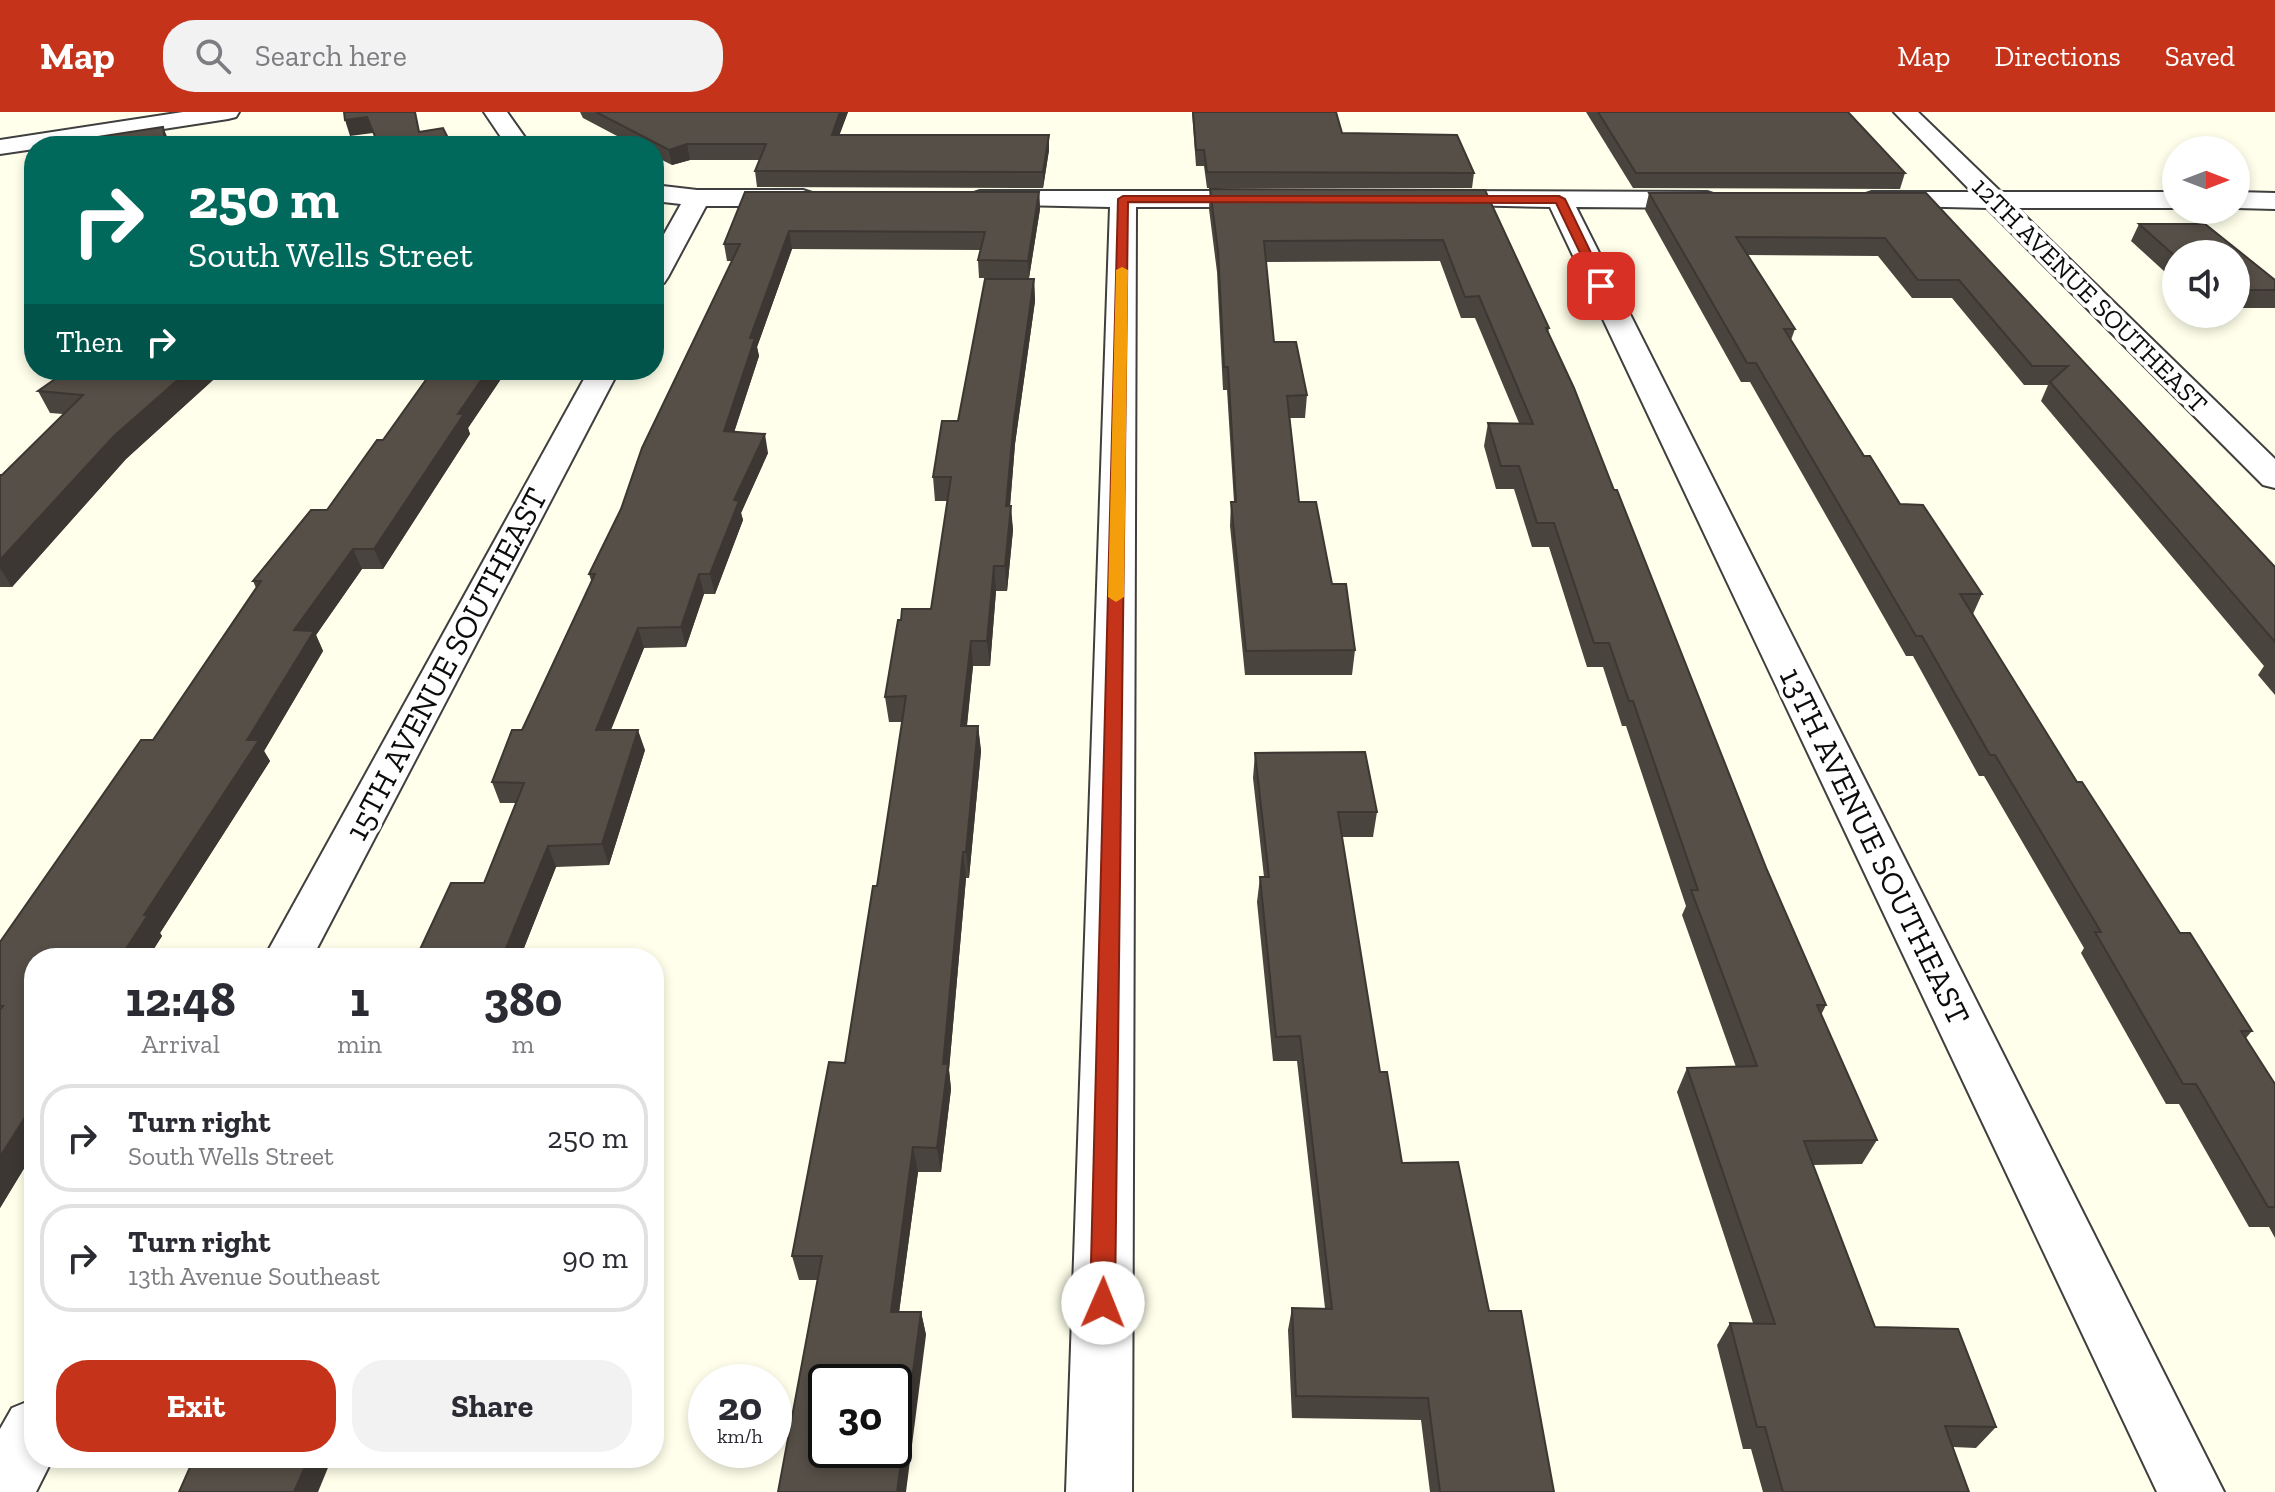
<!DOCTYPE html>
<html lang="en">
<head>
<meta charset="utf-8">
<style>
  body { margin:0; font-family:"Zilla Slab",serif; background:#f2f2f3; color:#2b2b33; height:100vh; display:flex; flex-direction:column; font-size:30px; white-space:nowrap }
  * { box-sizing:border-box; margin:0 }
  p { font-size:26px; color:#7c7c81 }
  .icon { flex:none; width:44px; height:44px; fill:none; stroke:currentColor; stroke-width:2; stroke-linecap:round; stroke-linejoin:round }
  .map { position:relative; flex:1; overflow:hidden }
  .details { position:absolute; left:24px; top:836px; width:640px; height:520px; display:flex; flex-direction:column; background:#fff; border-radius:32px; box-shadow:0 4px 12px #0003 }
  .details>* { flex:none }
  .guide { position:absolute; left:24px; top:24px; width:640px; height:244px; border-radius:32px; box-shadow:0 4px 12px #0003; background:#00695c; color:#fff; overflow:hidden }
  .needle { width:52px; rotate:90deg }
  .buttons { position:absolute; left:2162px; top:24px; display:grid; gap:16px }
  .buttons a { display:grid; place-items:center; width:88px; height:88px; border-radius:50%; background:#fff; box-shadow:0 4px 12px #0003; font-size:40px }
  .speed { position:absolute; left:688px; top:1252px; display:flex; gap:16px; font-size:40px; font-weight:700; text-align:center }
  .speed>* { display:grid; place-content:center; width:104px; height:104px; border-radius:50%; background:#fff; box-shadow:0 4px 12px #0003; line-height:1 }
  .speed small { font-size:20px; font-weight:400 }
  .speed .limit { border:4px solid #111; border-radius:12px; background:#fff; color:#111 }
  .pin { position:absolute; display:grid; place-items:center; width:68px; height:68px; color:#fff; margin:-34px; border-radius:16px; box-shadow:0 4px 12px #0006 }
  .me { position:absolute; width:88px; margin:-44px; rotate:1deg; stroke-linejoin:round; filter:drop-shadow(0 0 6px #0008) }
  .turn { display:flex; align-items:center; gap:28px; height:168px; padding:0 32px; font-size:36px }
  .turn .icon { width:104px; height:104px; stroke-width:2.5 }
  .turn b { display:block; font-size:56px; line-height:68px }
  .then { display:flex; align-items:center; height:76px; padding:0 32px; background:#0003; gap:16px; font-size:30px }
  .eta { display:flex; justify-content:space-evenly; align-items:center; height:136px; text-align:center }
  .eta b { font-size:48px; font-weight:700; line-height:56px }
  .button { display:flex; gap:16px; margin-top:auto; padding:16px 32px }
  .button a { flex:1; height:92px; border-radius:32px; background:#c5331a; color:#fff; font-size:32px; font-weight:700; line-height:92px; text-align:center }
  .button a+a { background:#f2f2f3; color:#2b2b33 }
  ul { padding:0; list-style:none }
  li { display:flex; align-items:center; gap:24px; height:108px; margin:0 16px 12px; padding:0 16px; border:4px solid #e1e1e2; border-radius:32px }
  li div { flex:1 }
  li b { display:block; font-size:30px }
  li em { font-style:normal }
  header { display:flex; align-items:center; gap:48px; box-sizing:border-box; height:112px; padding:0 40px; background:#c5331a; color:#fff }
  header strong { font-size:38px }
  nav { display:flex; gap:44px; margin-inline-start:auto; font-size:28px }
  .search { width:560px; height:72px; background:#f2f2f3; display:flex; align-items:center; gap:20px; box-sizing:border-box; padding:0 28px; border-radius:32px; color:#7c7c81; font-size:30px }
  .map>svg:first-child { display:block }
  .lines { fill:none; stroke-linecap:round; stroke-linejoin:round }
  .minor-casing { stroke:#3f3f3f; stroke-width:4 }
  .minor { fill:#fff; fill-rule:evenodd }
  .wall { fill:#49443d }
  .shaded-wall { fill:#3c3732 }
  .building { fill:#554f47; stroke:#3c3732; stroke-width:2; fill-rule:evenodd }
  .route { fill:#c5331a; stroke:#802111; stroke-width:2 }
  .slow { fill:#f59e0b }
  .labels { text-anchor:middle; stroke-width:8; stroke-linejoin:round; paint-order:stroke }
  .far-street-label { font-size:26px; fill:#0c0c0c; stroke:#fff }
  .street-label { font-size:32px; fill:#0c0c0c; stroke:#fff }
</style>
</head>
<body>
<header>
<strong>Map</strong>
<div class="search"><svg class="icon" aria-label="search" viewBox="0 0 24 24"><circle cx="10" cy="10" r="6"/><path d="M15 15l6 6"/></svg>Search here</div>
<nav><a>Map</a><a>Directions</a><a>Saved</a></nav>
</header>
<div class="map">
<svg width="2275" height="1380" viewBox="0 0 2275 1380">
  <rect width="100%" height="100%" fill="#ffffeb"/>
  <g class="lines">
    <defs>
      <g id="minor">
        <path d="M183,0H239L236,5L228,7L53,34H34V37L0,42V28Z"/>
        <path d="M484,0H507L531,34H507Z"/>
        <path d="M1894,0H1918L2001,80H2176V96H2017L2275,347V376L2263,373L1987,96L1863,93L1859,88L1863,83L1872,80H1972Z"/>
        <path d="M654,73L697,78H803L812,81L816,86L812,91L803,94H706L668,165L664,171L654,173V140L681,92L654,89Z"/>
        <path d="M980,79H1267L1276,82L1280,87L1276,92L1267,95H1136L1132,1380H1066L1110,95L971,92L967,87L971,82Z"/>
        <path d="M1428,79L1707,80L1716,83L1720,88L1716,93L1707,96L1576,95L2224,1380H2157L1550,95L1419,92L1415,87L1419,82Z"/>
        <path d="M2236,80L2275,81V97L2236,96Z"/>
        <path d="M589,258H619L312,846H264Z"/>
        <path d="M34,1287V1346H53L36,1380H0V1317L12,1296Z"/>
      </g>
    </defs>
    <use href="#minor" class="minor-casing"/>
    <use href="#minor" class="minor"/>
  </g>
  <g class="wall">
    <path d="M580,0H848L839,23H1049V38L1043,76L757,75L755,59L759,48H690L672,53L654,44V34H636L583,6Z"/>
    <path d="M1192,0H1336L1342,21L1474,61L1472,76H1207L1204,54H1196Z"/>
    <path d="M1586,0H1848L1905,61L1900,77L1633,76Z"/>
    <path d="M1210,77L1485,78L1549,216L1548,221L1767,758L1826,893L1821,903L1877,1028L1862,1052L1813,1053L1875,1215L1996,1315L1976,1336L1953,1335L1969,1380H1763L1751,1337H1743L1717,1233L1730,1211H1753L1677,980L1687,956L1736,955L1682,803L1686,794L1626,614H1622L1603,555H1587L1549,435H1532L1514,377H1496L1484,334L1488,311H1519L1475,206H1461L1440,149L1266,150L1274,230L1307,283L1305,306H1290L1299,390L1332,472L1355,538L1352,563H1245L1230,414L1231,390H1234L1227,278H1223L1217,160L1209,97Z"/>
    <path d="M745,80H1039L1040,97L1029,166H979L978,148L981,138L792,137L757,235L759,244L734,320L768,341L741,401L743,408L715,482H704L686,535L644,536L611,618L645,638L609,753L556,755L520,846H416L484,771L516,691H500L492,670L522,618L592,471L589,462L621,397L732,149H727L724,132Z"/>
    <path d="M1649,81H1926L2275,455V583L2258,563L2264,554L2041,289L2048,273H2024L1952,186H1912L1878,144L1747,143L1795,217L1791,228L1864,344L1900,392L1982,482L1973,502L2077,670L2180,821L2252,919L2246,926L2275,972V1126L2269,1115H2249L2179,992H2166L2081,841L2084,836L1984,664H1979L1913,544H1906L1750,270H1741L1645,98Z"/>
    <path d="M2139,112H2205L2275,168V196H2236V142H2176V170L2131,129Z"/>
    <path d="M1034,167L1035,189L1015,332L1010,394L1013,418L1007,479H996L990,554H973L967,614H978L981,639L969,766H966L949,958L951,977L941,1060H918L899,1200H921L926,1223L818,1168H799L792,1144L845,951L877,774L902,610H889L885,585L901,508L931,497L948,389H935L933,365L958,309Z"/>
    <path d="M68,258H217L213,268L126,347L12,475H0V363H2L63,302L50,301L38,279Z"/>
    <path d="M433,258H507L468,316L470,322L383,457H362L316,523L323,539L264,639L270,649L160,821L162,824L148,846H34V1040L0,1096V830L153,628L256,476L253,469L327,398L383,328Z"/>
    <path d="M1255,641L1377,700L1373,725H1342L1380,960L1402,1051L1489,1199L1554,1380H1430L1421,1308L1292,1306L1288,1218L1292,1196H1325L1297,949H1273L1257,790L1260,765H1264L1253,666Z"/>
  </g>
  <g class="shaded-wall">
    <path d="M840,0H848L834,38L832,23Z"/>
    <path d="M367,5L373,21L350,24L345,8Z"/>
    <path d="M163,15L171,34H166Z"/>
    <path d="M1049,23V38L1043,76V60Z"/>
    <path d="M687,32L690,48L672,53L669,38Z"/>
    <path d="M1039,80L1040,97L1029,166L1028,149Z"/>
    <path d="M789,119L792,137L757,235L759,244L728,339L724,319L750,226Z"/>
    <path d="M1034,167L1035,189L1015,332L1008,419L1006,394L1014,308Z"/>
    <path d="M189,258H217L213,268L126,347L12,475L0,456V448L114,324Z"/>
    <path d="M488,258H507L468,316L470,322L383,457L374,437L458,302Z"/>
    <path d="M765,322L768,341L741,401L743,408L715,482L710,462L734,388Z"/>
    <path d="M1011,394L1013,418L1007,479L1005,454Z"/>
    <path d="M353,437L362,457L316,523L323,539L264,639L270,649L160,821L162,824L148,846H120L144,803L247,628L294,518Z"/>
    <path d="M994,454L996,479L990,554L987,529Z"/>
    <path d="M699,462L704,482L686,535L681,515Z"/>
    <path d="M638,516L644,536L602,639L596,618Z"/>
    <path d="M971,529L973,554L964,640L961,614Z"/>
    <path d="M978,614L981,639L969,766L966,740Z"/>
    <path d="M638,618L645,638L609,753L602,732Z"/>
    <path d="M548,734L556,755L520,846H502Z"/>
    <path d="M963,740L966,766L949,958L951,977L941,1060L937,1036L943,952Z"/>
    <path d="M34,991V1040L0,1096V1045Z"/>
    <path d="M913,1035L918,1060L896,1223L891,1200Z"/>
    <path d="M921,1200L926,1223L906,1380H897Z"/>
    <path d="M309,1346H332L318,1380H294Z"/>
  </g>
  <g class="building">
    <path d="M344,0H415L419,20L443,16L452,34H379L367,5L345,8Z"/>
    <path d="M596,0H840L832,23H1049L1043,60L755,59L766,32H687L669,38Z"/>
    <path d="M1193,0H1336L1342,21L1457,23L1474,61L1207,60L1204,38H1196Z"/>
    <path d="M1598,0H1848L1905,61H1636Z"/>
    <path d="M163,15L166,34H96L97,25Z"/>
    <path d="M1210,77L1485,78L1549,216H1546L1574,276L1614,378H1617L1767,758L1826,893H1817L1877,1028L1804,1029L1875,1215L1958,1217L1996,1315L1945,1314L1969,1380H1783L1765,1315H1757L1730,1211L1775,1212L1687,956L1757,954L1691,778H1698L1633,589H1629L1609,531H1594L1554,411H1537L1519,354H1501L1488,311L1533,312L1479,184L1465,185L1443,128L1264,129L1274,230H1296L1307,283L1287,284L1299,390H1316L1332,472H1346L1355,538L1246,539L1231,390H1236L1228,255H1224L1218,139Z"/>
    <path d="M745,80H1039L1028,149L978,148L985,120L789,119L750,226H755L724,319L765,322L734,388L739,389L710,462H699L681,515L638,516L596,618H638L602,732L548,734L502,846H416L451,771H484L524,671L492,670L512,618H522L595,462H589L621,397L642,336L740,132H724Z"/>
    <path d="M1649,81H1926L2275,455V530L2050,270L2068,254H2032L1959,168H1918L1885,126L1736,125L1795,217H1784L1864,344H1870L1900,392L1923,393L1982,482H1960L2077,670H2082L2180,821H2190L2252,919H2241L2275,972V1095H2268L2196,972H2183L2095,820H2101L1995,643H1990L1922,524H1916L1756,251H1747Z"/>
    <path d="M2139,112H2205L2275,168V178H2236V142H2176V145Z"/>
    <path d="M985,167H1034L1014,308L1006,394H1011L1005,454H994L987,529H971L961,614H978L966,740H963L943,952H948L937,1036L913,1035L891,1200H921L897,1380H778L822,1144H792L829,950L845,951L873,774H877L906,584L885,585L898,508H901L902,497H931L951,365H933L942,309H958ZM826,1270H894V1338H826Z"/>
    <path d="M68,258H189L114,324L0,448V363H2L83,283L38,279Z"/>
    <path d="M433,258H488L458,302H464L374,437H353L294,518L314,519L247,628H259L144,803H148L120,846H34V991L0,1045V898L3,894H0V830L141,628H153L261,469H253L311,398H327L377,328H383Z"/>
    <path d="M1365,640L1377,700H1338L1380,960H1387L1402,1051L1458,1050L1489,1199H1521L1554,1380H1440L1428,1286L1296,1284L1292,1196L1332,1197L1300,924L1276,925L1260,765H1269L1255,641Z"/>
    <path d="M194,1346H309L294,1380H179Z"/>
  </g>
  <path class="route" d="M1559,84L1565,87L1607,174L1606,176L1596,174L1556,91L1128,90L1115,1191L1111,1199L1103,1202L1094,1199L1090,1191L1118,87L1123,84Z"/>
  <path class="slow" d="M1122,155L1128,158L1124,485L1116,490L1108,485L1116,158Z"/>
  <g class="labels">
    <g class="far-street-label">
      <text transform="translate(2090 183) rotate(45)" y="9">12TH AVENUE SOUTHEAST</text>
    </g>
    <g class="street-label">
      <text transform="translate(446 552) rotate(-62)" y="11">15TH AVENUE SOUTHEAST</text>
      <text transform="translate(1875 734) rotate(64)" y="11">13TH AVENUE SOUTHEAST</text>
    </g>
  </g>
</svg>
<div class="buttons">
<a><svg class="needle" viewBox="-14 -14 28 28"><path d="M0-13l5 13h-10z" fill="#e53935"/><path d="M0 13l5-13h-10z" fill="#7c7c81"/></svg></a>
<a><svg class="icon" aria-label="sound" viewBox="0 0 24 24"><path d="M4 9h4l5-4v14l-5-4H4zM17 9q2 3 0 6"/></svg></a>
</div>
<div class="speed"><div>20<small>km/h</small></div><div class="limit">30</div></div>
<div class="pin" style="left:1601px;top:174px;background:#d93025"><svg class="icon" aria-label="arrive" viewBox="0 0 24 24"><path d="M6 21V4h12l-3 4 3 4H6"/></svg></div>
<svg class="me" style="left:1103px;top:1191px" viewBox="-20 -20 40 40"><circle r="19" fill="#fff"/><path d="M0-13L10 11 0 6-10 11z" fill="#c5331a"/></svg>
<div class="guide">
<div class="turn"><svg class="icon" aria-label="right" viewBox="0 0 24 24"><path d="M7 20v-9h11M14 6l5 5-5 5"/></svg><div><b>250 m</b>South Wells Street</div></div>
<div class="then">Then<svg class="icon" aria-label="right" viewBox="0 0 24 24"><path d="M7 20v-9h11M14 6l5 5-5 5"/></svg></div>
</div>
<section class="details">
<div class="eta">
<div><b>12:48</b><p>Arrival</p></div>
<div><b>1</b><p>min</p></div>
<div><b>380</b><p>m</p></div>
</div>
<ul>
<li><svg class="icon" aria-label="right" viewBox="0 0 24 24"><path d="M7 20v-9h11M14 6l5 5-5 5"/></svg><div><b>Turn right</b><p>South Wells Street</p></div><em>250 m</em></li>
<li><svg class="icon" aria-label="right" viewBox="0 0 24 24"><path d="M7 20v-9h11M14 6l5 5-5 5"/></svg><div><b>Turn right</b><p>13th Avenue Southeast</p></div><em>90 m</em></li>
</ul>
<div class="button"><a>Exit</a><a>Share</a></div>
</section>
</div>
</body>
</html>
